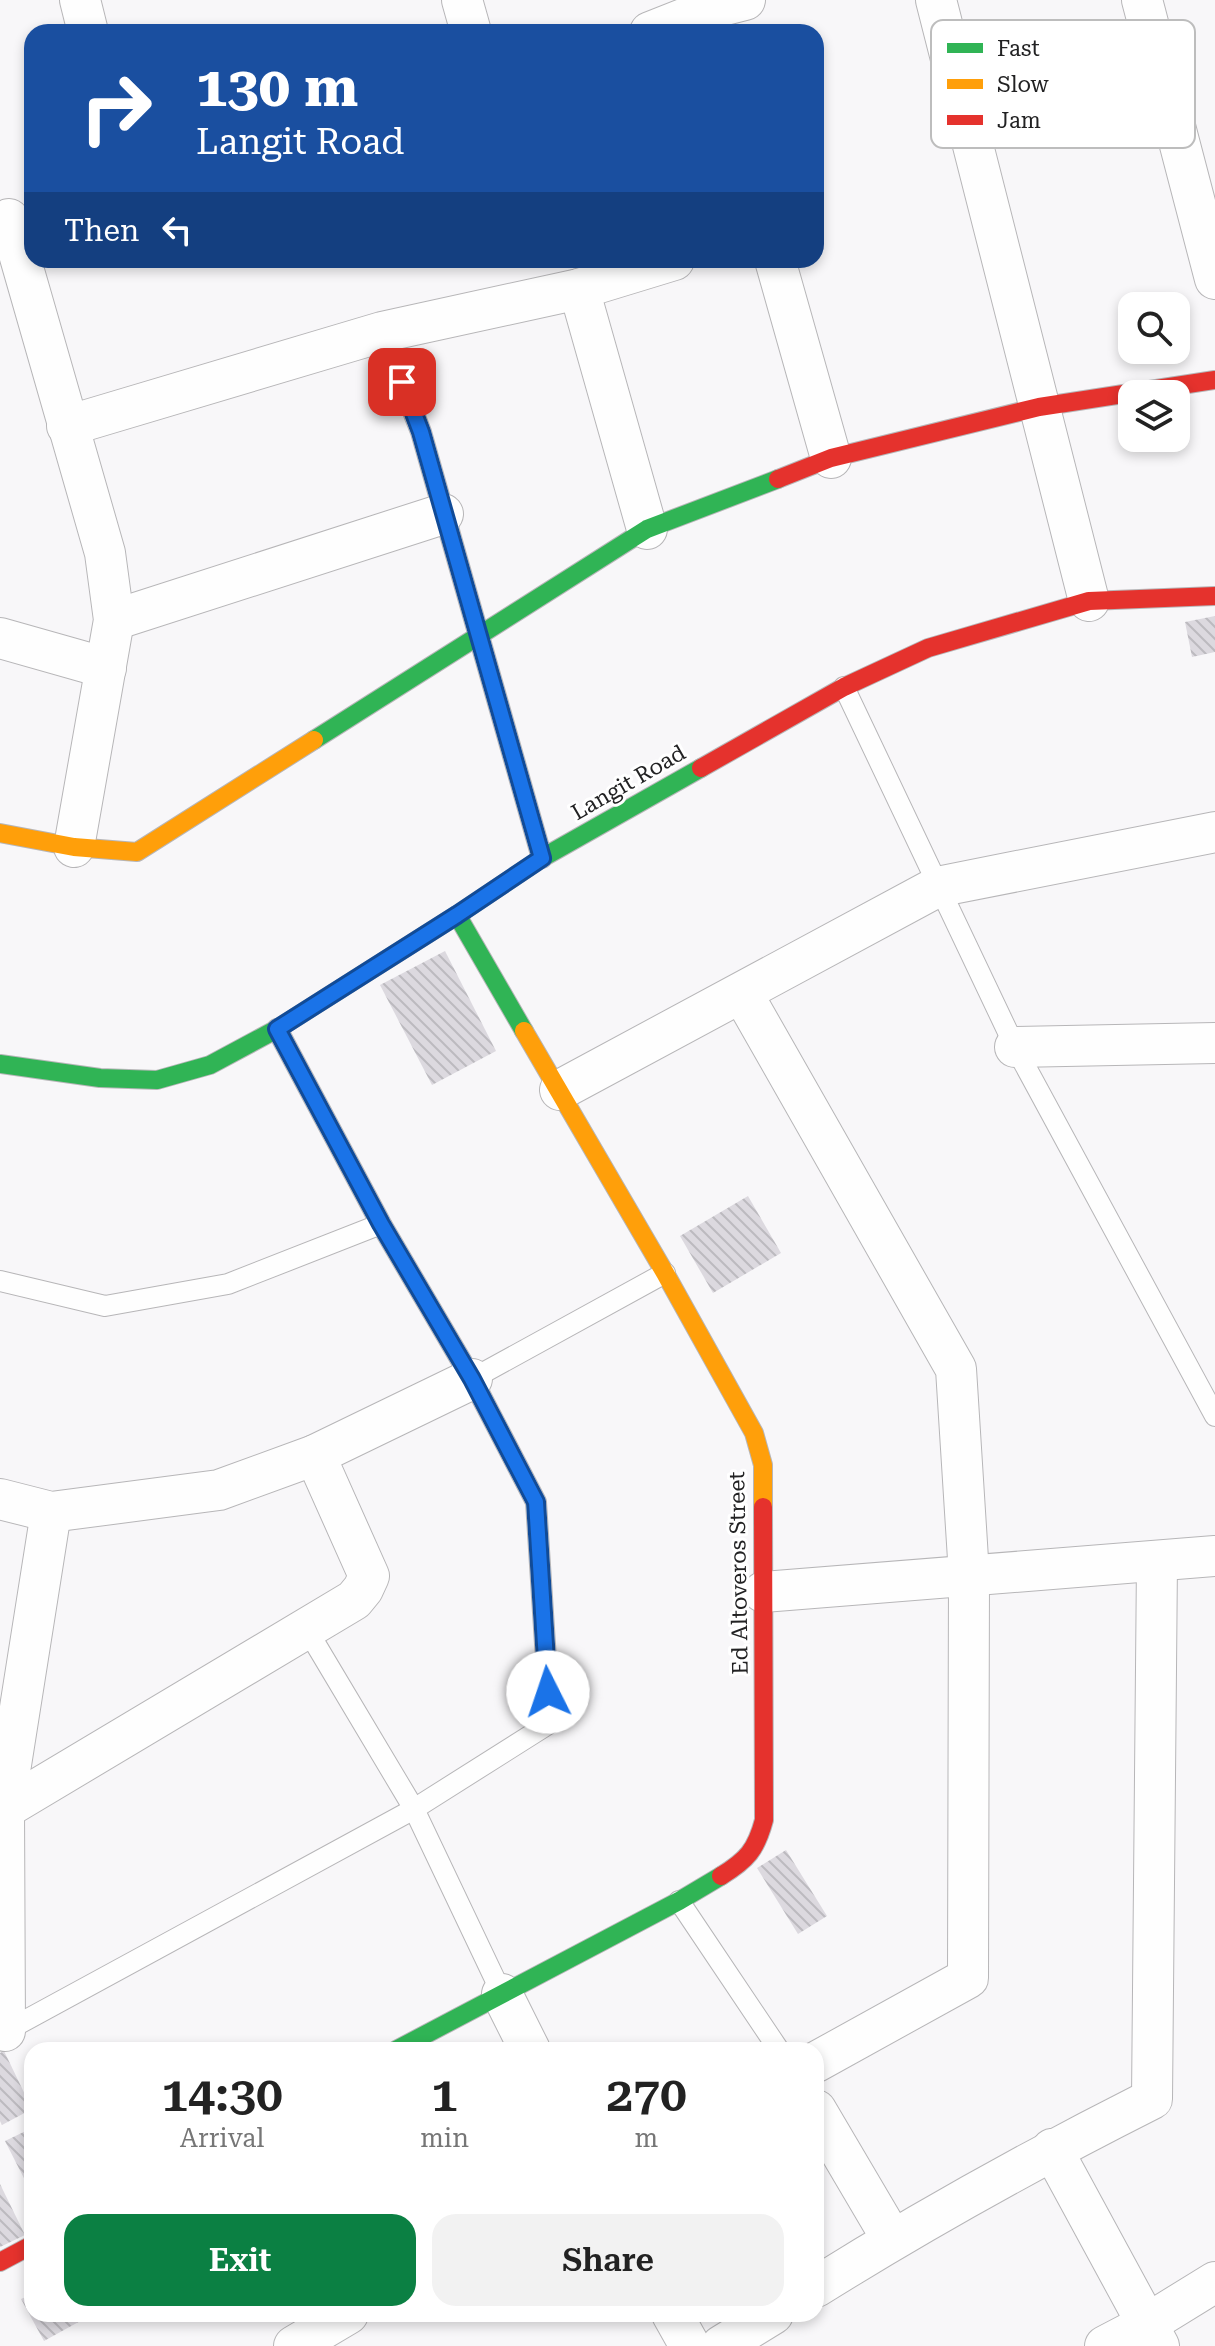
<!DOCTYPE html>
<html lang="en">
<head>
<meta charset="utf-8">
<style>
  body { margin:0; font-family:"Roboto Serif",serif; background:#f2f2f2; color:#222; height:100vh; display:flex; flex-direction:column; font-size:30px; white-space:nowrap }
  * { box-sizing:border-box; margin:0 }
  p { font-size:26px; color:#767676 }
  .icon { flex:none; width:44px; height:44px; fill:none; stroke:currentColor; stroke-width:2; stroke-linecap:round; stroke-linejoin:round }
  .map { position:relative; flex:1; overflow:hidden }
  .sheet { position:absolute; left:24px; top:2042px; width:800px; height:280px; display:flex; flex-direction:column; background:#fff; border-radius:24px; box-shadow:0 4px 12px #0003 }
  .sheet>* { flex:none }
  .guide { position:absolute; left:24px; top:24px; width:800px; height:244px; border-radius:24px; box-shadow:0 4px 12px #0003; background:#1a4fa0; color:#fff; overflow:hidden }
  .tools { position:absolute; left:1118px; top:292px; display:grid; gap:16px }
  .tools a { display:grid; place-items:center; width:72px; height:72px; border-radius:16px; background:#fff; box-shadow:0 4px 12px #0003; font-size:40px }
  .pin { position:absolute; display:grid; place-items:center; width:68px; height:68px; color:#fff; margin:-34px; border-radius:16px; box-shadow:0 4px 12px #0006 }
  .me { position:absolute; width:88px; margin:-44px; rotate:356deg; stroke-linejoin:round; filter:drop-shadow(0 0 6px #0008) }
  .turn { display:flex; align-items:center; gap:28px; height:168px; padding:0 40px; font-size:36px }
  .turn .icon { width:104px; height:104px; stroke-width:2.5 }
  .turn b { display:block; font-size:56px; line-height:68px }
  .then { display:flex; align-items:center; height:76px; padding:0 40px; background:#0003; gap:16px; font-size:30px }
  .eta { display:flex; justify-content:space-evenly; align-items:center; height:136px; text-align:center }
  .eta b { font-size:48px; font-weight:600; line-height:56px }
  .button { display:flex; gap:16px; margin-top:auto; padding:16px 40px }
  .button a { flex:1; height:92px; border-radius:24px; background:#0b8043; color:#fff; font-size:32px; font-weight:600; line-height:92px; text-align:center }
  .button a+a { background:#f2f2f2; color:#222 }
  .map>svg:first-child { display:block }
  .building { fill:url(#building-back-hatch) }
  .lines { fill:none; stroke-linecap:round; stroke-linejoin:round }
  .lane-casing { stroke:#b7b6b8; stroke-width:22 }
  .street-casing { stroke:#b7b6b8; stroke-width:42 }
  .fast-casing { stroke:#b7b6b8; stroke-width:20 }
  .slow-casing { stroke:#b7b6b8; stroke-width:20 }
  .jam-casing { stroke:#b7b6b8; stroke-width:20 }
  .lane { stroke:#fefefe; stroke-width:20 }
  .street { stroke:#fefefe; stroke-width:40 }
  .fast { stroke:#30b455; stroke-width:18 }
  .slow { stroke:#ff9f0a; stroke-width:18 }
  .jam { stroke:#e5322d; stroke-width:18 }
  .route-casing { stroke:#114b97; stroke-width:20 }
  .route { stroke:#1a73e8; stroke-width:14 }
  .labels { text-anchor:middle; stroke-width:6; stroke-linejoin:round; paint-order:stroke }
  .street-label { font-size:22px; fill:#222223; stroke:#fff }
  .key { fill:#fff; stroke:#bdbdbd; stroke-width:2 }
  .key-label { font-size:22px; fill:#222223 }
</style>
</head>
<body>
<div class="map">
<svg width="1215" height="2346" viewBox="0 0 1215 2346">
  <defs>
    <pattern id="building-back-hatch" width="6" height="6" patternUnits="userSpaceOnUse" patternTransform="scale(2)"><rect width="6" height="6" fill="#dcd9df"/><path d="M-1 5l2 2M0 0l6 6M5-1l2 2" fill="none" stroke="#bcbabf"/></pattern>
  </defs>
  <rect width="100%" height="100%" fill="#f8f7f9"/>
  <g class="building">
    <path d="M1215,616V652L1192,657L1185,622Z"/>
    <path d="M445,951L496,1051L432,1085L380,985Z"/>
    <path d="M748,1196L781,1253L713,1293L680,1236Z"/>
    <path d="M786,1850L827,1916L798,1934L757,1868Z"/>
    <path d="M4,2051L32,2109L2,2125L0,2121V2053Z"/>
    <path d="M32,2128V2194L5,2141Z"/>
    <path d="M0,2184L25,2235L0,2247Z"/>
    <path d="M32,2294V2314H93L44,2341L21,2299Z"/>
  </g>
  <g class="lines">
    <defs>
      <g id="lane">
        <path d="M382,332L421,432L542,858"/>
        <path d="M844,687L1015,1047L1215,1416"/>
        <path d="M0,1281L105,1306L228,1284L381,1224"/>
        <path d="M472,1379L665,1273"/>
        <path d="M306,1628L414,1809L502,1994"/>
        <path d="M679,1901L779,2050"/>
        <path d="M4,2032L414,1809L550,1723L536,1502L472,1379L381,1224L277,1029"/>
      </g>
      <g id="street">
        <path d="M80,0L88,32"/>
        <path d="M462,0L471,32"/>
        <path d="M936,0L1089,601"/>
        <path d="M1142,0L1215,279"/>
        <path d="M650,32L706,10L745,0"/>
        <path d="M9,219L105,553L114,620L74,847"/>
        <path d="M775,260L831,458"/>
        <path d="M579,289L647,529"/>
        <path d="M67,426L382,332L579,289L674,260"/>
        <path d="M114,620L443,514"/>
        <path d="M0,638L106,668"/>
        <path d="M742,993L956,1369L969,1575L968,1978L816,2062"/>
        <path d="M1015,1047L1215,1043"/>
        <path d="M560,1090L937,887L1215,832"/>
        <path d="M0,1499L51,1512L219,1490L315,1455L472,1379"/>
        <path d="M763,1592L1215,1556"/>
        <path d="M4,1809L354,1600L363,1589L369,1576L315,1455"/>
        <path d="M502,1994L530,2050"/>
        <path d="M5,2031L4,1809L51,1512"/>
        <path d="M816,2110L892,2239"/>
        <path d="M1052,2149L1159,2346"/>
        <path d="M816,2287C925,2219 1037,2157 1152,2099L1157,1561"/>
        <path d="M672,2314L690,2346"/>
        <path d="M294,2346L348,2314"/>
        <path d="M721,2346L773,2314"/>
        <path d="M1105,2346L1147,2324L1215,2282"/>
      </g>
      <g id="fast">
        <path d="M314,740L647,529L778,479"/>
        <path d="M457,915L524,1031"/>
        <path d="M0,1064L100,1078L157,1080L210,1065L277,1029L457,915L542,858L701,768"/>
        <path d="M396,2050L679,1901L721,1876"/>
      </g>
      <g id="slow">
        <path d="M0,833L74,847L137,852L314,740"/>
        <path d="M524,1031L665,1273L754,1433L763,1465V1507"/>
      </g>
      <g id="jam">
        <path d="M778,479L831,458L1039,407L1215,380"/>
        <path d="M701,768L844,687L928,648L1089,601L1215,596"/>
        <path d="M721,1876C747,1860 756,1850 764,1820L763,1507"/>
        <path d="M0,2262L32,2245"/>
      </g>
    </defs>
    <use href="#lane" class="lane-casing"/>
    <use href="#street" class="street-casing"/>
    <use href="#fast" class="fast-casing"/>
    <use href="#slow" class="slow-casing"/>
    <use href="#jam" class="jam-casing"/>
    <use href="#lane" class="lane"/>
    <use href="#street" class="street"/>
    <use href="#fast" class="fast"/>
    <use href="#slow" class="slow"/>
    <use href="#jam" class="jam"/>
  </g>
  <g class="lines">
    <defs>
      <path id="route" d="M402,382L421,432L542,858L457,915L277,1029L381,1224L472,1379L536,1502L548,1692"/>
    </defs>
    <use href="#route" class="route-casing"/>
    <use href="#route" class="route"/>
  </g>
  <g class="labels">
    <g class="street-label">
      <text transform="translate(628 782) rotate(-30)" y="8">Langit Road</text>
      <text transform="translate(738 1573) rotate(-91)" y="8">Ed Altoveros Street</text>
    </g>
  </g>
  <rect x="931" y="20" width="264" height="128" rx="12" class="key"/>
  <rect x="947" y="43" width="36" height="10" fill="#30b455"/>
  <rect x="947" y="79" width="36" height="10" fill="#ff9f0a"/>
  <rect x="947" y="115" width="36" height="10" fill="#e5322d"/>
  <g class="key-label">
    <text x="997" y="56">Fast</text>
    <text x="997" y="92">Slow</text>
    <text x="997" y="128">Jam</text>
  </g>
</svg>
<div class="tools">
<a><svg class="icon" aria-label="search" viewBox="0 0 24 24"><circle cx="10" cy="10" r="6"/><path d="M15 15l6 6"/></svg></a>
<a><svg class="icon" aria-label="layers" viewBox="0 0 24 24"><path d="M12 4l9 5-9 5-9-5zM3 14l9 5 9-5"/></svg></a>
</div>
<div class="pin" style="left:402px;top:382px;background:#d93025"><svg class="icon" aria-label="arrive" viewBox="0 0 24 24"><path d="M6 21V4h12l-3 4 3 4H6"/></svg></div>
<svg class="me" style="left:548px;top:1692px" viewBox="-20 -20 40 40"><circle r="19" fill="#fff"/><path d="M0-13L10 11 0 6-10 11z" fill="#1a73e8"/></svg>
<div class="guide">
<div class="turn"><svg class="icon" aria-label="right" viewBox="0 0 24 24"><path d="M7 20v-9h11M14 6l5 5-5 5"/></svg><div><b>130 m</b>Langit Road</div></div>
<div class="then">Then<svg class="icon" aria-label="left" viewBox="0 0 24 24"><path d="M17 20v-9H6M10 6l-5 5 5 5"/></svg></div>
</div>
<section class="sheet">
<div class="eta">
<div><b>14:30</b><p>Arrival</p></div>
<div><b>1</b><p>min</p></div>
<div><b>270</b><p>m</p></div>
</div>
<div class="button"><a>Exit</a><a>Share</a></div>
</section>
</div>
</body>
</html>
